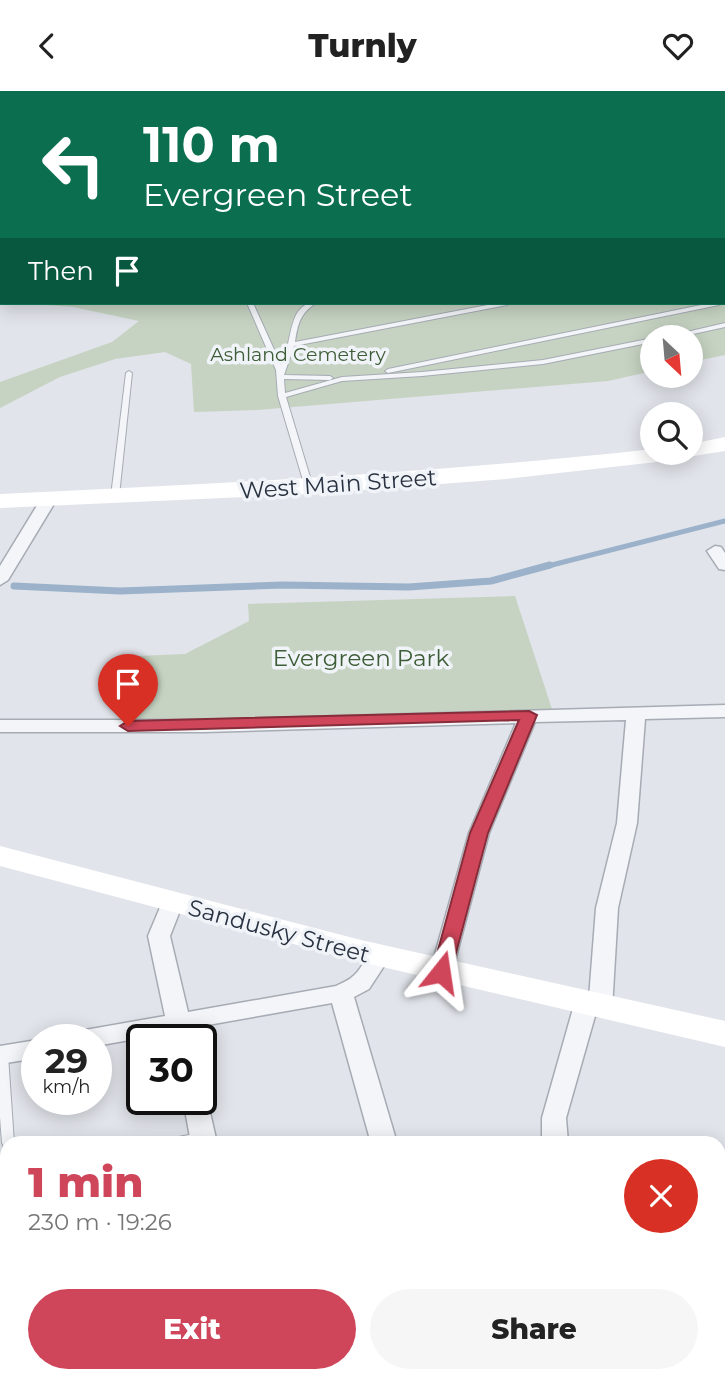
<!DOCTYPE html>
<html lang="en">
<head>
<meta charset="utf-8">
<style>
  body { margin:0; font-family:Montserrat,sans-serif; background:#f6f6f6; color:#222; height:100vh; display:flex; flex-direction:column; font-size:26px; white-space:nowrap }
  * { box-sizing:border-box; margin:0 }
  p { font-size:23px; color:#767676 }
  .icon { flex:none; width:38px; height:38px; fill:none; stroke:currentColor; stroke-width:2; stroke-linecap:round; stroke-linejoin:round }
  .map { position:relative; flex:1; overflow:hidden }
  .drawer { position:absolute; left:0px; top:1045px; width:726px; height:247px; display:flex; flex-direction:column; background:#fff; border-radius:21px 21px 0 0; box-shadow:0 4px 18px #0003 }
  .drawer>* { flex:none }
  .guide { position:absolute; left:0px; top:0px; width:726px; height:214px; box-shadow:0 4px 18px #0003; background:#0b6e4f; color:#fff; overflow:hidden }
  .needle { width:46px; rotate:154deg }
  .fabs { position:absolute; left:640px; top:234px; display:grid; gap:14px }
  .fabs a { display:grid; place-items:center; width:63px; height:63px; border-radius:50%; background:#fff; box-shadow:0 4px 18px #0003; font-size:35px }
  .speed { position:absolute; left:21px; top:933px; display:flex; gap:14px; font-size:35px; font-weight:700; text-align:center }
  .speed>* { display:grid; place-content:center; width:91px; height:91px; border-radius:50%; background:#fff; box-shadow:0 4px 18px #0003; line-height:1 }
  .speed small { font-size:18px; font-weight:400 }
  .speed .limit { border:4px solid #111; border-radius:10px; background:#fff; color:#111 }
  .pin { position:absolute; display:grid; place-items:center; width:60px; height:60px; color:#fff; margin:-72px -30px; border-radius:50% 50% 50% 0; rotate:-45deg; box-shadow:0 0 7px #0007 }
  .pin .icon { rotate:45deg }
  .me { position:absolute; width:77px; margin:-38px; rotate:15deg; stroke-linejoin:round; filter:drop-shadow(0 0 5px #0008) }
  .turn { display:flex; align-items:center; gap:24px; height:147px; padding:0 28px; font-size:32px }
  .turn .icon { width:91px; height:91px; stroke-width:2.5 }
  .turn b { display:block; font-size:49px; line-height:60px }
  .then { display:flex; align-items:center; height:66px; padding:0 28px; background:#0003; gap:14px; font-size:26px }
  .round { display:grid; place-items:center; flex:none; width:74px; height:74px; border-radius:37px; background:#f6f6f6 }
  .headline { display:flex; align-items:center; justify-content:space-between; height:119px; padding:0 28px }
  h1 { font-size:42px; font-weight:800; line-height:52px; color:#cf455a }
  .button { display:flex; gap:14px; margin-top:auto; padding:14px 28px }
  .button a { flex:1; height:80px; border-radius:42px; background:#cf455a; color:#fff; font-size:28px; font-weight:800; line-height:80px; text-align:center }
  .button a+a { background:#f6f6f6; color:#222 }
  header { display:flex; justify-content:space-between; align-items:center; height:91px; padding:0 28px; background:#fff; font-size:32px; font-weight:800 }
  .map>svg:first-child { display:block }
  .green { fill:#c6d3c2 }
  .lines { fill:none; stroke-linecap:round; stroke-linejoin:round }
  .stream-far1 { stroke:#9bb2ca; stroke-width:5 }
  .stream { stroke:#9bb2ca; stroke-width:7 }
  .lane-casing { stroke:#a6abb4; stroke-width:2 }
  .street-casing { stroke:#a6abb4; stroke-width:3 }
  .lane { fill:#f3f5f8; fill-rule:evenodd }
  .street { fill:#f3f5f8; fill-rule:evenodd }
  .secondary { fill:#fff; fill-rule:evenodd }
  .route { fill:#cf455a; stroke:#872d3a; stroke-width:2 }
  .labels { text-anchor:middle; stroke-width:7; stroke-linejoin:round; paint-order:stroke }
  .far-park-label { font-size:19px; fill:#3d5d36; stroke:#f0f3f7 }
  .street-label { font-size:23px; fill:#293241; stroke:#f0f3f7 }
  .park-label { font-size:23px; fill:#3d5d36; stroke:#f0f3f7 }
</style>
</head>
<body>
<header><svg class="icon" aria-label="back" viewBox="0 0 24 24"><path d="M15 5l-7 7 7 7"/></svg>Turnly<svg class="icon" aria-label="heart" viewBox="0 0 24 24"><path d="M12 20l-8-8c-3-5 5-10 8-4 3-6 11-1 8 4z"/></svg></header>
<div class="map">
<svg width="725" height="1290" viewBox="0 0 725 1290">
  <rect width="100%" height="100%" fill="#e1e4ea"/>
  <g class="green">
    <path d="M149,0H725V47L724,2H145Z"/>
    <path d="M725,57V264L691,271V247H653V280L608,290L257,319L194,321L191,273L165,261L115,268L60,286L0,317V291L112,251L139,230L73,216L48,214L49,212H724Z"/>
    <path d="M515,505L552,618L128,632L137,565L185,563L249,530L248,513Z"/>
  </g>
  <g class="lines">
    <path class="stream-far1" d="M544,476L725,430"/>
    <path class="stream" d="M14,495L120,500L283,494L409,496L491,490L550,474"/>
    <defs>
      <g id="lane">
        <path d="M576,0H581L580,2H574Z"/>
        <path d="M603,0H609L611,2H605Z"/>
        <path d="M660,0H665L664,2H658Z"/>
        <rect x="724" y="93" width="1" height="4"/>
        <rect x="724" y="167" width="1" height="4"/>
        <rect x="724" y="188" width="1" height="5"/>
        <path d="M247,212H253L281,274C283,267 286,260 288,253C292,236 294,211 316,212C300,223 298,232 295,251L498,212H510L507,214L294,255L284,284L330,285L333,287L330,289L284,288L285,302L342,286L422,281L543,269L653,247V251L543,273L422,285L342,290L286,306L313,396L309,398L305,396L278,305L276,279Z"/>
        <path d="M711,212H722L719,214L388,282L385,280L388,278Z"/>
        <path d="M725,232V236L675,247H661Z"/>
        <path d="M129,280L132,282L119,405L115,407L111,405L126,282Z"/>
        <path d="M0,960L6,961L8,964L14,1052H7V1057L4,1056L2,1052L0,1026Z"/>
        <path d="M203,1041L207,1043L209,1046L207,1049L199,1052H168L170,1048L174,1047Z"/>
        <path d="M7,1227V1239L0,1241V1229Z"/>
      </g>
      <g id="street">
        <rect x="0" y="118" width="2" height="6"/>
        <path d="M49,403L57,408L8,489L0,494V475L41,408Z"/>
        <path d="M715,455L721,456L725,462V479L719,478L707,460Z"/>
        <path d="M725,614V626L645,628L637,732L618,817L612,918L608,924L595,925L566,1027L568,1052H542V1027L574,914L578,908L589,907L596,817L617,732L626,629L535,631L489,742L452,881L449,887L441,889L433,887L430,881L469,742L516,632L205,641H0V629H205Z"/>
        <path d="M172,805L180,807L183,812L170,845L188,921L336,895C341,892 348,890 352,886C366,876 366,854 387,860L390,866L369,898L354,906L397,1052H371L332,912L191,937L194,948H170L169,942L96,955V948H73L77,942L85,939L165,925L148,845L164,807Z"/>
        <path d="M37,949V967L0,973V955Z"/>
        <path d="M201,1001L207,1008L217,1052H191L183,1008H201Z"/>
        <path d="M246,1284H274L275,1290H247Z"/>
        <path d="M441,1284H469L470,1290H442Z"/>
        <path d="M636,1284H665L667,1290H638Z"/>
      </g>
    </defs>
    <use href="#lane" class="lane-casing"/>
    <use href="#street" class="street-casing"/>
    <use href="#lane" class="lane"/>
    <use href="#street" class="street"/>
    <g class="secondary">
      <path d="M725,346V360C707,363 690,365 674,369L506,388L309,403L0,417V403C219,393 435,382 653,358V362H691V353Z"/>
      <path d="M0,755L361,849L725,930V956L361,871L0,775Z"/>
    </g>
  </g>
  <path class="route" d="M529,620L537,624L488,742L451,881L448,885H435L432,881L470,742L519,629L128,640L120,635L128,630Z"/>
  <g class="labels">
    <g class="far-park-label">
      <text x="298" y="270">Ashland Cemetery</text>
    </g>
    <g class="street-label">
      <text transform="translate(338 393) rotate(-4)" y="8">West Main Street</text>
      <text transform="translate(279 840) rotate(15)" y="8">Sandusky Street</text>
    </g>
    <g class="park-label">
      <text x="361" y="575">Evergreen Park</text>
    </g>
  </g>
</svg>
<div class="fabs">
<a><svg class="needle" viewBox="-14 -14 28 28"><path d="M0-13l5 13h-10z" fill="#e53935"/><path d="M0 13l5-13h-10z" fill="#767676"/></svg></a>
<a><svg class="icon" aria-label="search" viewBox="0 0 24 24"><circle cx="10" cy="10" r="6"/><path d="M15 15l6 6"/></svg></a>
</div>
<div class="speed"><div>29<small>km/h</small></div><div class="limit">30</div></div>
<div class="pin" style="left:128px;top:635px;background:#d93025"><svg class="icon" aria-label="arrive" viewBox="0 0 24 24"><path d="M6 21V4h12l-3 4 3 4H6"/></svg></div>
<svg class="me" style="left:441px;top:881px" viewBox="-20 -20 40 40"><path d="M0-17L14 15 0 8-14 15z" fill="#cf455a" stroke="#fff" stroke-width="4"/></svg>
<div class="guide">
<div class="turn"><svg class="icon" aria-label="left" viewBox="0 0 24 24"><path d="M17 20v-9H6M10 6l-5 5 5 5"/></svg><div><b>110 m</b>Evergreen Street</div></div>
<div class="then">Then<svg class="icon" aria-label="arrive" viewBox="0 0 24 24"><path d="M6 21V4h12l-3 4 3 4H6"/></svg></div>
</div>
<section class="drawer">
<div class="headline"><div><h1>1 min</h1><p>230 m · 19:26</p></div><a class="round" style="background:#d93025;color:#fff"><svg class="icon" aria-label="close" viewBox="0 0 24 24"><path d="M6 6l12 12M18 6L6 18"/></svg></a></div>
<div class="button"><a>Exit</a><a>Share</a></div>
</section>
</div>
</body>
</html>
